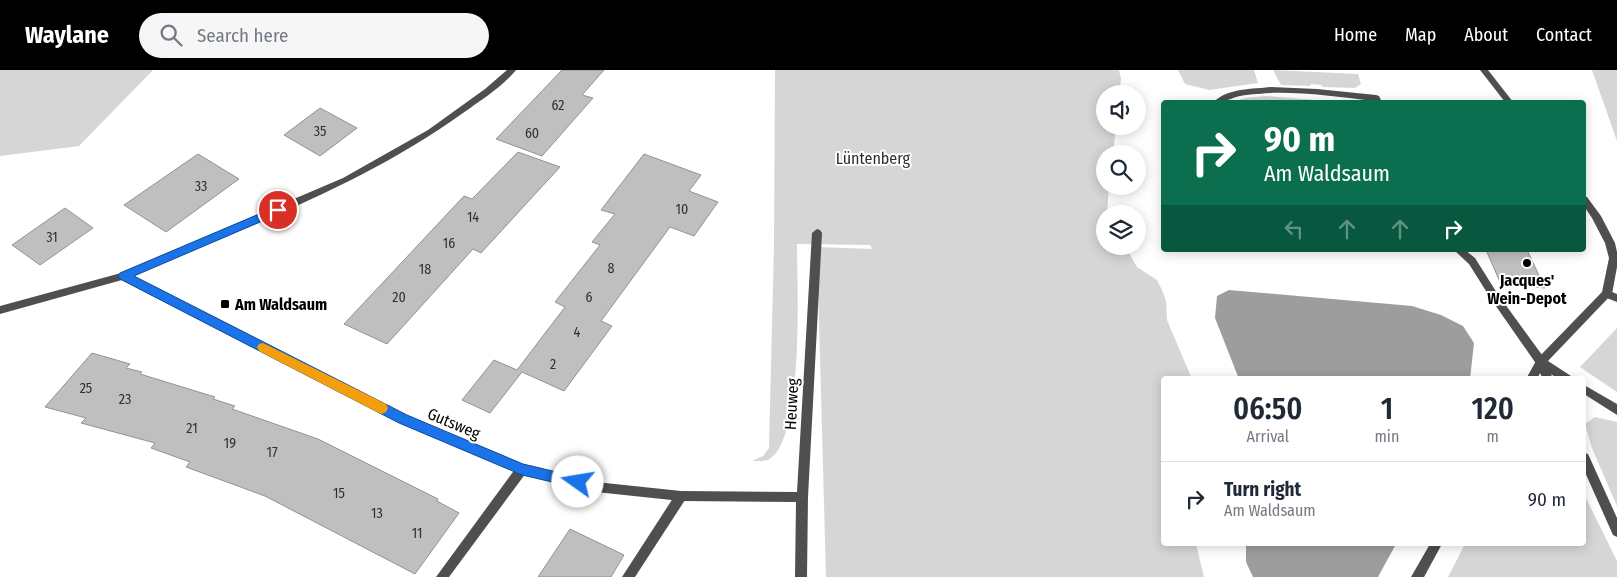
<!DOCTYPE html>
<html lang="en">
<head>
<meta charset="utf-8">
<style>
  body { margin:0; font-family:"Fira Sans Condensed",sans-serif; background:#f6f6f7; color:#1f2937; height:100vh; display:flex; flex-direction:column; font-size:19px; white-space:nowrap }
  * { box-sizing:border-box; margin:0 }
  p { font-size:16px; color:#747a83 }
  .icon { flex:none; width:28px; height:28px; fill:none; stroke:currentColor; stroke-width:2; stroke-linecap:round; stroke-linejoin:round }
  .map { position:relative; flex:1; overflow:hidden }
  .side { position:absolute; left:1161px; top:306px; width:425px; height:170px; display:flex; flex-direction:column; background:#fff; border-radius:5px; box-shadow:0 2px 12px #0003 }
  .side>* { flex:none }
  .hud { position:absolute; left:1161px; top:30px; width:425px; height:152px; border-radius:5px; box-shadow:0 2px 12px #0003; background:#0b6e4f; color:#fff; overflow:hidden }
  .controls { position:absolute; left:1096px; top:15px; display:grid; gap:10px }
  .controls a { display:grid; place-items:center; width:50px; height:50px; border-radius:50%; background:#fff; box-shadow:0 2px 12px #0003; font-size:25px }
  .pin { position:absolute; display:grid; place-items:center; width:42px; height:42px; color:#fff; margin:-21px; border:2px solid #fff; border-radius:50%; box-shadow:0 1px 5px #0007 }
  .me { position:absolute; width:55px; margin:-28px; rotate:283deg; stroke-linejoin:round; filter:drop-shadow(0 0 4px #0008) }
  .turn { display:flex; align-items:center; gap:18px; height:105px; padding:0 20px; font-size:22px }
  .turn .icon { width:65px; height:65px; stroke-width:2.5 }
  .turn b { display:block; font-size:35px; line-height:42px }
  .lanes { display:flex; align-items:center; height:48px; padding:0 20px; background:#0003; justify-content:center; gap:25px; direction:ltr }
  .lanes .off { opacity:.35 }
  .eta { display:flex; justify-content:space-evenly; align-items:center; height:85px; text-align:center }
  .eta b { font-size:30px; font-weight:600; line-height:35px }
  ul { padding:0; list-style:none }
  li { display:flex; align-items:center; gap:15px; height:75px; padding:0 20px; border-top:1px solid #e0e1e3 }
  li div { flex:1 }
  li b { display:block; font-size:19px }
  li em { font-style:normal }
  header { display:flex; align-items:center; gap:30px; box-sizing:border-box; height:70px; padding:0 25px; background:#000; color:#fff }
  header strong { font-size:24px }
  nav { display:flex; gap:28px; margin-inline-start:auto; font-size:18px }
  .search { width:350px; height:45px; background:#f6f6f7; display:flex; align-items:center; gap:12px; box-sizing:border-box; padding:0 18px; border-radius:28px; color:#747a83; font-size:19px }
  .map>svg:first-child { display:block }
  .green { fill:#d6d6d6 }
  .water { fill:#9d9d9d }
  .building { fill:#bfbfbf; stroke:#939393 }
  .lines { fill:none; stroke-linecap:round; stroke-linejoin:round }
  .lane { fill:#4f4f4f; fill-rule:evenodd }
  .street { fill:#4f4f4f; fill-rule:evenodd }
  .route { fill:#1a73e8; stroke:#114b97 }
  .slow { fill:#f59e0b }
  .poi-dot { fill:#000; stroke:#fff; stroke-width:2 }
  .labels { text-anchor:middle; stroke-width:4; stroke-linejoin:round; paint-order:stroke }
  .number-label { font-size:14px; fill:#303030 }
  .park-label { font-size:16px; fill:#2d2d2d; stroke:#fff }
  .poi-label { font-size:16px; font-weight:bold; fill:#000; stroke:#fff }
  .street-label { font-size:16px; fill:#000; stroke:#fff }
</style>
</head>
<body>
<header>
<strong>Waylane</strong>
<div class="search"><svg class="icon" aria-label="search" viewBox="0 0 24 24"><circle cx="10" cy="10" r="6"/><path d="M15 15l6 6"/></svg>Search here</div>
<nav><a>Home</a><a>Map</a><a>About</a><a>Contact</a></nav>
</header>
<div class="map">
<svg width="1617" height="507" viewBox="0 0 1617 507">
  <rect width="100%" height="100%" fill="#fff"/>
  <g class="green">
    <path d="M0,0H153L79,76L0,86Z"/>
    <path d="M775,0H1119L1121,9L1119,24H1105V56H1116L1113,84H1105V116H1109L1107,144H1105V176H1125L1137,197L1157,210L1162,220L1166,231L1167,250L1192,309H1164V474H1196L1204,507H826L817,177L872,179L870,175L797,174C797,212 805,372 768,390C764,391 757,391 752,391L763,386L769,378L774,175Z"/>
    <path d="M1178,0H1254L1258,13L1209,20L1185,14Z"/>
    <path d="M1273,0L1358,4L1361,14L1355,18L1323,17L1321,15L1310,14L1311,16L1281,15Z"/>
    <path d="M1592,0H1617V71Z"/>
    <path d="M1266,26L1329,31L1332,32H1232L1245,28Z"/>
    <path d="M1617,258V322L1580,297Z"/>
    <path d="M1595,347L1617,352V436L1592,378L1585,354Z"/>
    <path d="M1584,424L1617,491V507H1448L1465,474H1584Z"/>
  </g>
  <g class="water">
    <path d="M1229,220L1412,236L1441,245L1463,256L1474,273L1470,309H1239L1215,248L1217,226Z"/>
    <path d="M1246,474H1396L1378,507H1253L1246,492Z"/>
  </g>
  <g class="building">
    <path d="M562,0H604L582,25L593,28L542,86L496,69Z"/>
    <path d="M320,38L357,58L320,86L284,65Z"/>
    <path d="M518,82L560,97L481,183L473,179L387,274L344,254L464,126L472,129Z"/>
    <path d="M198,84L239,109L166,162L124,135Z"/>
    <path d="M644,84L701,105L689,121L718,132L694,166L670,157L601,251L612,256L564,321L522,302L490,343L462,330L494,290L517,300L565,237L555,232L600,175L592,172L615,144L601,140Z"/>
    <path d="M65,138L93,158L40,195L12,175Z"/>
    <path d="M1486,180H1527L1545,218L1501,214Z"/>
    <path d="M92,283L130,294L126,298L142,302L140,304L215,327L213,329L235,336L232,339L318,369L438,429L437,431L459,443L415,504L265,426L186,397L190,392L151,378L155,373L81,353L86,348L45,337Z"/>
    <path d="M570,459L624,485L611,507H538Z"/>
  </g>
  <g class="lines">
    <g class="lane">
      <path d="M1271,17L1317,19L1376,25L1379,26L1382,32H1374L1373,31C1339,27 1304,22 1270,23C1258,24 1247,24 1236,27C1227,30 1223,33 1214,32C1227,18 1253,19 1271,17Z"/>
      <path d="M1454,180H1465L1475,188L1497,223L1545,289L1546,292L1545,295L1541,296L1537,295L1491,229L1469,194Z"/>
      <path d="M1607,220L1617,224V232L1604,227L1602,224L1604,221Z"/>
      <path d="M522,394L526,395L528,399L526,403L449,507H436L518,395Z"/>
      <path d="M681,421L685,422L687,426L685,430L635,507H622L677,422Z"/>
    </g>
    <g class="street">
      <path d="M507,0H516C502,17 481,30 463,43C363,115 244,158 132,206L407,346L523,394L596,412L681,421L797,422L812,163L817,159L820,160L822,163L808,427L807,507H795L796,432L681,431L596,422L522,404L399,352L122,210L0,244V236L121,203L343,108L428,60L485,19Z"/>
      <path d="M1480,0H1488L1513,32H1505Z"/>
      <path d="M1584,126L1587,127L1601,146L1615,173L1617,182V197L1612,224L1548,291L1571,306L1572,309H1558L1551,304L1553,309H1543L1540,303L1537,309H1526L1537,289L1602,222L1609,188L1605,173L1592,148L1584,136Z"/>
      <path d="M1584,315L1617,334V345L1584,324Z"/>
      <path d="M1584,383L1588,384L1617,448V467L1613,465L1584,400Z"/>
      <path d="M1430,474H1442L1424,507H1411Z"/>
    </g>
  </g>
  <path class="route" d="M278,136L283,140L281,143L134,206L407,345L523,394L582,408L584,412L582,417L578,418L522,405L399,353L120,209L118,206L120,203Z"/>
  <path class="slow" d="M263,273L386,334L388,338L386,342L382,344L377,342L259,281L257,277L259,274Z"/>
  <g class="poi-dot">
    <circle cx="1527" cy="193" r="5"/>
    <rect x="220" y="229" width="10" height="10" rx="2.5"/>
  </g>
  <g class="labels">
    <g class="number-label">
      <text x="558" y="40">62</text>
      <text x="320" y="66">35</text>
      <text x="532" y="68">60</text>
      <text x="201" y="121">33</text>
      <text x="682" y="144">10</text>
      <text x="473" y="152">14</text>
      <text x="52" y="172">31</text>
      <text x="449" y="178">16</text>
      <text x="611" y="203">8</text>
      <text x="425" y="204">18</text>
      <text x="399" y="232">20</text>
      <text x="589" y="232">6</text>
      <text x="577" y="267">4</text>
      <text x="553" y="299">2</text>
      <text x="86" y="323">25</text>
      <text x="125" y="334">23</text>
      <text x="192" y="363">21</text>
      <text x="230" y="378">19</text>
      <text x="272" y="387">17</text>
      <text x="339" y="428">15</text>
      <text x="377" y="448">13</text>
      <text x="417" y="468">11</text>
    </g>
    <g class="park-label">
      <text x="873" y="94">Lüntenberg</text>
    </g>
    <g class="poi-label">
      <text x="1527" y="216">Jacques'<tspan x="1527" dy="18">Wein-Depot</tspan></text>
      <text x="235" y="240" text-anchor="start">Am Waldsaum</text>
    </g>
    <g class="street-label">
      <text transform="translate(791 334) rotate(-87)" y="6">Heuweg</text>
      <text transform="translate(454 353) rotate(23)" y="6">Gutsweg</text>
    </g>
  </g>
</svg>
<div class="controls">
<a><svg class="icon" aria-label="sound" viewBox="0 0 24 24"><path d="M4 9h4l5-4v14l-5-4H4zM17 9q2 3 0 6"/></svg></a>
<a><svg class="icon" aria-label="search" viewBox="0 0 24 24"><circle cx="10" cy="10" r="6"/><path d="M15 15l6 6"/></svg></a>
<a><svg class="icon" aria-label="layers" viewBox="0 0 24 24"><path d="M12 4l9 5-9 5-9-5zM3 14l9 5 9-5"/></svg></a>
</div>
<div class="pin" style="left:278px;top:140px;background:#d93025"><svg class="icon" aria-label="arrive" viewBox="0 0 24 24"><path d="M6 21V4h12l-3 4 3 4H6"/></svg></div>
<svg class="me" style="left:578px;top:412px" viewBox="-20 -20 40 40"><circle r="19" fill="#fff"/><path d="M0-13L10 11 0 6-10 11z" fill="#1a73e8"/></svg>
<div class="hud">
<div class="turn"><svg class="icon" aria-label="right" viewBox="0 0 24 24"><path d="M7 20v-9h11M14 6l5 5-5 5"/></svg><div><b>90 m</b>Am Waldsaum</div></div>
<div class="lanes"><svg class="icon off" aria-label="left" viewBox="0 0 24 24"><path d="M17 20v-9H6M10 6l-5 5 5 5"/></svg><svg class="icon off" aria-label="ahead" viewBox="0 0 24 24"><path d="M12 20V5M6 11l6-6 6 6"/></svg><svg class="icon off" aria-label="ahead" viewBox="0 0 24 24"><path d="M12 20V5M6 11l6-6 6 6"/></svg><svg class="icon" aria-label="right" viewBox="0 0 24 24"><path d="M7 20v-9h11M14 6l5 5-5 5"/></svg></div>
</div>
<section class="side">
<div class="eta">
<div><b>06:50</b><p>Arrival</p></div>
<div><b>1</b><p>min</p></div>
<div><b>120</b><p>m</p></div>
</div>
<ul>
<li><svg class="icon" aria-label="right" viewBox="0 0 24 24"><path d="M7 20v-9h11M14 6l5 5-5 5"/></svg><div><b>Turn right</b><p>Am Waldsaum</p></div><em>90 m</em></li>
</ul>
</section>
</div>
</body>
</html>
